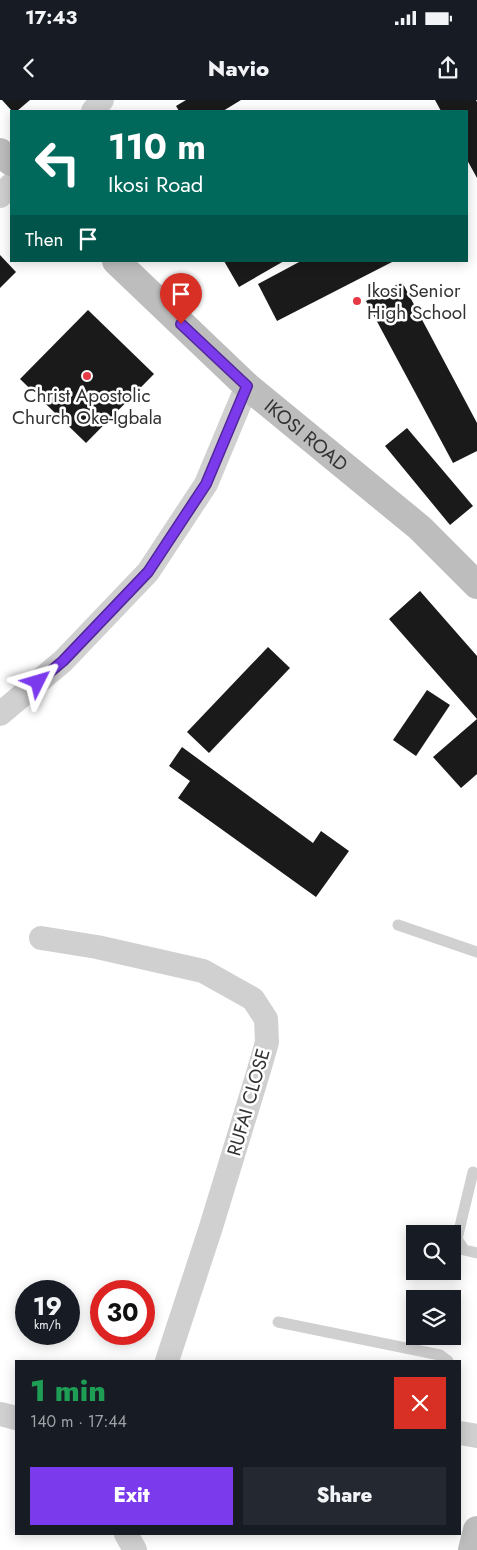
<!DOCTYPE html>
<html lang="en">
<head>
<meta charset="utf-8">
<style>
  body { margin:0; font-family:Jost,sans-serif; background:#242831; color:#f1f3f6; height:100vh; display:flex; flex-direction:column; font-size:19px; white-space:nowrap }
  * { box-sizing:border-box; margin:0 }
  p { font-size:16px; color:#9ea1a6 }
  .icon { flex:none; width:28px; height:28px; fill:none; stroke:currentColor; stroke-width:2; stroke-linecap:round; stroke-linejoin:round }
  .map { position:relative; flex:1; overflow:hidden }
  .drawer { position:absolute; left:15px; top:1260px; width:446px; height:175px; display:flex; flex-direction:column; background:#171b24; border-radius:0px; box-shadow:0 2px 12px #0003 }
  .drawer>* { flex:none }
  .guide { position:absolute; left:10px; top:10px; width:458px; height:152px; border-radius:0px; box-shadow:0 2px 12px #0003; background:#00695c; color:#fff; overflow:hidden }
  .buttons { position:absolute; left:406px; top:1125px; display:grid; gap:10px }
  .buttons a { display:grid; place-items:center; width:55px; height:55px; border-radius:0px; background:#171b24; box-shadow:0 2px 12px #0003; font-size:25px }
  .speed { position:absolute; left:15px; top:1180px; display:flex; gap:10px; font-size:25px; font-weight:700; text-align:center }
  .speed>* { display:grid; place-content:center; width:65px; height:65px; border-radius:50%; background:#171b24; box-shadow:0 2px 12px #0003; line-height:1 }
  .speed small { font-size:12px; font-weight:400 }
  .speed .limit { border:8px solid #d22; background:#fff; color:#111 }
  .pin { position:absolute; display:grid; place-items:center; width:42px; height:42px; color:#fff; margin:-51px -21px; border-radius:50% 50% 50% 0; rotate:-45deg; box-shadow:0 0 5px #0007 }
  .pin .icon { rotate:45deg }
  .me { position:absolute; width:55px; margin:-28px; rotate:50deg; stroke-linejoin:round; filter:drop-shadow(0 0 4px #0008) }
  .turn { display:flex; align-items:center; gap:18px; height:105px; padding:0 15px; font-size:22px }
  .turn .icon { width:65px; height:65px; stroke-width:2.5 }
  .turn b { display:block; font-size:35px; line-height:42px }
  .then { display:flex; align-items:center; height:48px; padding:0 15px; background:#0003; gap:10px; font-size:19px }
  .round { display:grid; place-items:center; flex:none; width:52px; height:52px; border-radius:0px; background:#242831 }
  .overview { display:flex; align-items:center; justify-content:space-between; height:85px; padding:0 15px }
  h1 { font-size:30px; font-weight:800; line-height:38px; color:#1e9e55 }
  .primary-button { display:flex; gap:10px; margin-top:auto; padding:10px 15px }
  .primary-button a { flex:1; height:58px; border-radius:0px; background:#7c3aed; color:#fff; font-size:20px; font-weight:800; line-height:58px; text-align:center }
  .primary-button a+a { background:#242831; color:#f1f3f6 }
  .status { display:flex; justify-content:space-between; align-items:center; height:35px; padding:0 25px; background:#171b24; direction:ltr }
  .status svg { height:14px; fill:currentColor }
  header { display:flex; justify-content:space-between; align-items:center; height:65px; padding:0 15px; background:#171b24; font-size:22px; font-weight:800 }
  .map>svg:first-child { display:block }
  .building { fill:#1a1a1a }
  .lines { fill:none; stroke-linecap:round; stroke-linejoin:round }
  .lane { stroke:#d0d0d0; stroke-width:11 }
  .street { stroke:#d0d0d0; stroke-width:24 }
  .secondary { stroke:#bdbdbd; stroke-width:28 }
  .route-casing { stroke:#51269a; stroke-width:12 }
  .route { stroke:#7c3aed; stroke-width:9 }
  .poi-dot { fill:#e63946; stroke:#fff; stroke-width:2 }
  .labels { text-anchor:middle; stroke-width:5; stroke-linejoin:round; paint-order:stroke }
  .poi-label { font-size:19px; fill:#333; stroke:#fff; text-anchor:start }
  .street-label { font-size:19px; fill:#333; stroke:#fff }
</style>
</head>
<body>
<div class="status"><b>17:43</b><svg viewBox="0 0 49 12"><path d="M0 12V9h3v3zM5 12V6h3v6zM10 12V3h3v9zM15 12V0h3v12zM26 1h20v11H26zM47 4h2v5h-2z"/></svg></div>
<header><svg class="icon" aria-label="back" viewBox="0 0 24 24"><path d="M15 5l-7 7 7 7"/></svg>Navio<svg class="icon" aria-label="share" viewBox="0 0 24 24"><path d="M12 15V3M7 8l5-5 5 5M5 13v7h14v-7"/></svg></header>
<div class="map">
<svg width="477" height="1450" viewBox="0 0 477 1450">
  <rect width="100%" height="100%" fill="#fff"/>
  <g class="building">
    <path d="M2,0H30L17,11H12Z"/>
    <path d="M186,0H241L223,11H179L176,6Z"/>
    <path d="M435,0H476L477,2V78L466,58V11H441Z"/>
    <path d="M0,155L16,172L0,188Z"/>
    <path d="M224,161H284L239,187Z"/>
    <path d="M301,161H394L277,221L258,184Z"/>
    <path d="M402,182L477,323V351L453,363L366,201Z"/>
    <path d="M88,210L154,274L86,343L20,279Z"/>
    <path d="M407,328L473,406L450,425L385,346Z"/>
    <path d="M420,491L477,556V674L461,688L433,657L477,619L389,519Z"/>
    <path d="M268,547L290,568L209,653L187,632Z"/>
    <path d="M427,590L450,605L416,656L393,640Z"/>
    <path d="M182,647L313,743L321,731L349,751L316,797L178,698L190,681L169,666Z"/>
  </g>
  <g class="lines">
    <g class="lane">
      <path d="M398,825L477,852"/>
      <path d="M473,1072L457,1139L464,1150L477,1153"/>
      <path d="M278,1222L440,1255L448,1261"/>
    </g>
    <g class="street">
      <path d="M93,11L102,0"/>
      <path d="M0,96L11,85"/>
      <path d="M0,614L63,561L148,472L206,384L247,286"/>
      <path d="M41,838L97,847L203,871L253,899L266,919L267,942L259,970L211,1127L167,1261"/>
      <path d="M0,1314L16,1318"/>
      <path d="M460,1333L477,1336"/>
      <path d="M126,1434L135,1450"/>
    </g>
    <g class="secondary">
      <path d="M0,52L11,62"/>
      <path id="s1" d="M116,161L247,286L420,428L477,485"/>
      <path d="M472,1450L477,1430"/>
    </g>
  </g>
  <g class="lines">
    <defs>
      <path id="route" d="M38,582L63,561L148,472L206,384L247,286L181,224"/>
    </defs>
    <use href="#route" class="route-casing"/>
    <use href="#route" class="route"/>
  </g>
  <g class="poi-dot">
    <circle cx="357" cy="201" r="5"/>
    <circle cx="87" cy="276" r="5"/>
  </g>
  <g class="labels">
    <g class="poi-label">
      <text x="367" y="197">Ikosi Senior<tspan x="367" dy="22">High School</tspan></text>
      <text x="87" y="302" text-anchor="middle">Christ Apostolic<tspan x="87" dy="22">Church Oke-Igbala</tspan></text>
    </g>
    <g class="street-label">
      <text dy="7" stroke="none"><textPath href="#s1" startOffset="258">IKOSI ROAD</textPath></text>
      <text transform="translate(248 1002) rotate(-74)" y="7">RUFAI CLOSE</text>
    </g>
  </g>
</svg>
<div class="buttons">
<a><svg class="icon" aria-label="search" viewBox="0 0 24 24"><circle cx="10" cy="10" r="6"/><path d="M15 15l6 6"/></svg></a>
<a><svg class="icon" aria-label="layers" viewBox="0 0 24 24"><path d="M12 4l9 5-9 5-9-5zM3 14l9 5 9-5"/></svg></a>
</div>
<div class="speed"><div>19<small>km/h</small></div><div class="limit">30</div></div>
<div class="pin" style="left:181px;top:224px;background:#d93025"><svg class="icon" aria-label="arrive" viewBox="0 0 24 24"><path d="M6 21V4h12l-3 4 3 4H6"/></svg></div>
<svg class="me" style="left:38px;top:582px" viewBox="-20 -20 40 40"><path d="M0-17L14 15 0 8-14 15z" fill="#7c3aed" stroke="#fff" stroke-width="4"/></svg>
<div class="guide">
<div class="turn"><svg class="icon" aria-label="left" viewBox="0 0 24 24"><path d="M17 20v-9H6M10 6l-5 5 5 5"/></svg><div><b>110 m</b>Ikosi Road</div></div>
<div class="then">Then<svg class="icon" aria-label="arrive" viewBox="0 0 24 24"><path d="M6 21V4h12l-3 4 3 4H6"/></svg></div>
</div>
<section class="drawer">
<div class="overview"><div><h1>1 min</h1><p>140 m · 17:44</p></div><a class="round" style="background:#d93025;color:#fff"><svg class="icon" aria-label="close" viewBox="0 0 24 24"><path d="M6 6l12 12M18 6L6 18"/></svg></a></div>
<div class="primary-button"><a>Exit</a><a>Share</a></div>
</section>
</div>
</body>
</html>
